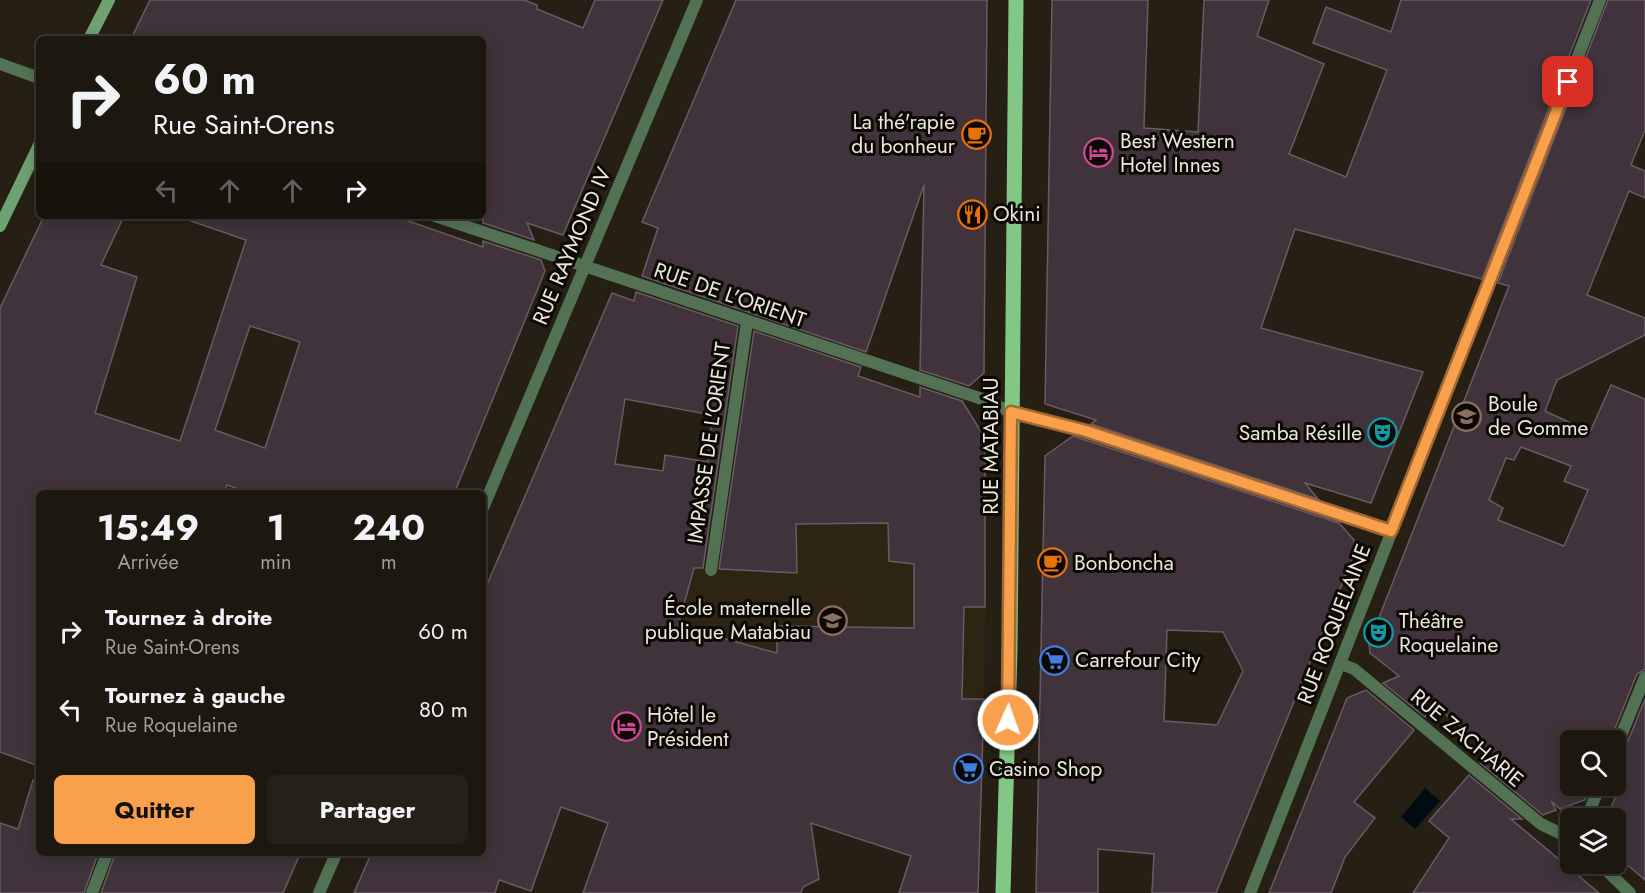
<!DOCTYPE html>
<html lang="fr">
<head>
<meta charset="utf-8">
<style>
  body { margin:0; font-family:Jost,sans-serif; background:#252018; color:#f1f3f6; height:100vh; display:flex; flex-direction:column; font-size:22px; white-space:nowrap }
  * { box-sizing:border-box; margin:0 }
  p { font-size:20px; color:#a09f9e }
  .icon { flex:none; width:33px; height:33px; fill:none; stroke:currentColor; stroke-width:2; stroke-linecap:round; stroke-linejoin:round }
  .map { position:relative; flex:1; overflow:hidden }
  .sheet { position:absolute; left:36px; top:490px; width:450px; height:366px; display:flex; flex-direction:column; background:#1c170f; border-radius:9px; box-shadow:0 3px 15px #0003,0 0 0 2px #3a362f }
  .sheet>* { flex:none }
  .top-card { position:absolute; left:36px; top:36px; width:450px; height:183px; border-radius:9px; box-shadow:0 3px 15px #0003,0 0 0 2px #3a362f; background:#1c170f; color:#f1f3f6; overflow:hidden }
  .fabs { position:absolute; left:1560px; top:730px; display:grid; gap:12px }
  .fabs a { display:grid; place-items:center; width:66px; height:66px; border-radius:9px; background:#1c170f; box-shadow:0 3px 15px #0003,0 0 0 2px #3a362f; font-size:30px }
  .pin { position:absolute; display:grid; place-items:center; width:51px; height:51px; color:#fff; margin:-26px; border-radius:12px; box-shadow:0 3px 9px #0006 }
  .me { position:absolute; width:66px; margin:-33px; rotate:2deg; stroke-linejoin:round; filter:drop-shadow(0 0 4px #0008) }
  .turn { display:flex; align-items:center; gap:21px; height:126px; padding:0 18px; font-size:27px }
  .turn .icon { width:78px; height:78px; stroke-width:2.5 }
  .turn b { display:block; font-size:42px; line-height:51px }
  .lanes { display:flex; align-items:center; height:57px; padding:0 18px; background:#0003; justify-content:center; gap:30px; direction:ltr }
  .lanes .off { opacity:.35 }
  .eta { display:flex; justify-content:space-evenly; align-items:center; height:102px; text-align:center }
  .eta b { font-size:36px; font-weight:700; line-height:42px }
  .cta { display:flex; gap:12px; margin-top:auto; padding:12px 18px }
  .cta a { flex:1; height:69px; border-radius:9px; background:#f9a04d; color:#111; font-size:24px; font-weight:700; line-height:69px; text-align:center }
  .cta a+a { background:#252018; color:#f1f3f6 }
  ul { padding:0; list-style:none }
  li { display:flex; align-items:center; gap:18px; height:78px; padding:0 18px }
  li div { flex:1 }
  li b { display:block; font-size:22px }
  li em { font-style:normal }
  .map>svg:first-child { display:block }
  .built { fill:#2d2413 }
  .water { fill:#000b12 }
  .building { fill:#40333b; stroke:#695b64; stroke-width:1.5; fill-rule:evenodd }
  .lines { fill:none; stroke-linecap:round; stroke-linejoin:round }
  .lane { stroke:#537254; stroke-width:12 }
  .street { stroke:#537254; stroke-width:12 }
  .secondary { stroke:#6ea270; stroke-width:12 }
  .primary { stroke:#83c786; stroke-width:15 }
  .route-casing { stroke:#a26832; stroke-width:15 }
  .route { stroke:#f9a04d; stroke-width:10 }
  .labels { text-anchor:middle; stroke-width:6; stroke-linejoin:round; paint-order:stroke }
  .poi-label { font-size:21px; fill:#ebe7df; stroke:#0c0905; text-anchor:start }
  .street-label { font-size:21px; fill:#ebe7df; stroke:#0c0905 }
</style>
</head>
<body>
<div class="map">
<svg width="1645" height="893" viewBox="0 0 1645 893">
  <rect width="100%" height="100%" fill="#251f14"/>
  <path class="built" d="M889,489V561L914,564L986,567L983,739L927,731L669,657L694,568L720,571L722,569L733,492Z"/>
  <path class="water" d="M1425,788L1440,801L1415,829L1401,817Z"/>
  <g class="building">
    <path d="M150,0H524L537,5V9L583,28L595,0H663L563,235L527,223L534,240L483,223V39H131Z"/>
    <path d="M736,0H987L984,373L969,386L920,370L924,185L866,352L642,276L658,228L642,222Z"/>
    <path d="M1052,0H1148L1144,128L1198,132L1204,0H1269L1257,36L1324,64L1289,154L1346,177L1387,70L1313,43L1326,7L1391,32L1401,0H1591L1482,279L1295,229L1261,328L1423,372L1371,503L1305,483L1318,499L1091,424L1096,420L1045,404Z"/>
    <path d="M1608,0H1645V130L1631,165L1645,171V198L1629,191L1587,295L1645,318V335L1557,380L1545,411L1590,432L1611,385L1645,399V669L1637,674L1610,741H1570V786H1591L1585,800L1560,809L1551,801L1556,810L1543,815L1480,763L1490,751L1466,731L1434,705L1425,717L1383,683L1399,676L1370,653L1369,643L1509,286L1498,283ZM1521,447L1571,466L1564,481L1588,490L1564,546L1498,520L1503,508L1489,500L1506,458L1514,460Z"/>
    <path d="M44,216H124L101,265L137,277L95,413L180,441L246,240L188,220L189,216H394L483,247V241L541,260L545,271L454,494H252L227,485L224,494H39V766L0,752V308ZM250,326L300,342L265,448L215,430Z"/>
    <path d="M636,292L738,326L703,568H694L678,626L777,653V626L914,628V564L889,561L888,523L796,524L797,573L719,569L754,331L861,367L858,376L920,397V387L962,401L985,438V607H964L962,699H984L978,893H899L911,856L811,823L819,879L803,887L801,893H583L608,823L561,807L531,891L499,880L495,893H354L371,854H483V594L612,293L634,301ZM625,399L712,415L708,462L665,455L663,471L615,464Z"/>
    <path d="M1073,436L1339,523L1354,540L1353,557L1216,893H1152L1154,854L1098,849V893H1036L1045,456ZM1167,630L1223,632L1243,671L1217,725L1164,721Z"/>
    <path d="M1366,690L1414,730L1354,802L1375,818L1345,857L1331,893H1269L1347,698Z"/>
    <path d="M1645,699V880L1616,855V819H1606L1619,789L1606,793L1608,786H1616V756L1624,751Z"/>
    <path d="M1469,775L1522,819H1511L1599,893H1413L1449,838L1429,821Z"/>
    <path d="M33,780L39,781V854H98L84,893H0V823L18,829Z"/>
    <path d="M115,854H300L283,893H101Z"/>
  </g>
  <g class="lines">
    <path class="lane" d="M711,570L747,322"/>
    <g class="street">
      <path d="M0,64L39,78"/>
      <path d="M435,216L982,399L1011,412L1086,431L1391,531"/>
      <path d="M483,508L697,0"/>
      <path d="M1341,664L1354,669L1541,824L1570,838"/>
      <path d="M1616,748L1645,677"/>
      <path d="M1586,819L1600,786"/>
      <path d="M1600,864L1630,893"/>
      <path d="M92,893L107,854"/>
      <path d="M319,893L336,854"/>
      <path d="M1250,893L1600,0"/>
    </g>
    <g class="secondary">
      <path d="M89,39L109,0"/>
      <path d="M0,226L39,145"/>
    </g>
    <path class="primary" d="M1003,893L1010,649L1016,0"/>
  </g>
  <g class="lines">
    <defs>
      <path id="route" d="M1008,720L1011,412L1086,431L1391,531L1568,82"/>
    </defs>
    <use href="#route" class="route-casing"/>
    <use href="#route" class="route"/>
  </g>
  <defs>
    <symbol id="cafe-ring" viewBox="-11 -11 22 22"><circle r="9.5" fill="#0c0905" stroke="#e8710a" stroke-width="1.5"/><path d="M-5.5-4.5H6V0H3Q3 3.5 0 3.5H-2.5Q-5.5 3.5-5.5 0ZM3-3.2v2h1.7v-2ZM-6 4.5H4V6H-6Z" fill="#e8710a"/></symbol>
    <symbol id="hotel-ring" viewBox="-11 -11 22 22"><circle r="9.5" fill="#0c0905" stroke="#d1479c" stroke-width="1.5"/><path d="M-6-4.5h1.5V1H6V5H4.5V3h-9V5H-6ZM-4 0a1.8 1.8 0 1 1 3.6 0ZM.5 0V-2.5h3Q6-2.5 6 0Z" fill="#d1479c"/></symbol>
    <symbol id="restaurant-ring" viewBox="-11 -11 22 22"><circle r="9.5" fill="#0c0905" stroke="#e8710a" stroke-width="1.5"/><path d="M-5-6h1v4h1v-4h1v4h1v-4h1v5L-1.5 .5V6h-2V.5L-5-1ZM5-6V6H3V1.5H1.5Q1.5-4 5-6Z" fill="#e8710a"/></symbol>
    <symbol id="school-ring" viewBox="-11 -11 22 22"><circle r="9.5" fill="#0c0905" stroke="#8d6e63" stroke-width="1.5"/><path d="M0-5L7-2L0 1L-7-2ZM-4 1L0 2.5L4 1V4Q0 6-4 4Z" fill="#8d6e63"/></symbol>
    <symbol id="theatre-ring" viewBox="-11 -11 22 22"><circle r="9.5" fill="#0c0905" stroke="#0f9aa8" stroke-width="1.5"/><path d="M-5-5.5Q0-4 5-5.5V0Q5 5 0 6Q-5 5-5 0ZM-3.3-2.5H-1v1.5H-3.3ZM1-2.5H3.3v1.5H1ZM-2.8 1Q0 5.5 2.8 1Z" fill="#0f9aa8"/></symbol>
    <symbol id="supermarket-ring" viewBox="-11 -11 22 22"><circle r="9.5" fill="#0c0905" stroke="#3f7fe0" stroke-width="1.5"/><path d="M-6-5.5h2.5l.6 2H6L4.5 2H-2.5L-4.4-4H-6ZM-1.5 3.2a1.3 1.3 0 1 0 .1 0ZM3 3.2a1.3 1.3 0 1 0 .1 0Z" fill="#3f7fe0"/></symbol>
  </defs>
  <g fill-rule="evenodd">
    <use href="#cafe-ring" x="960" y="118" width="33" height="33"/>
    <use href="#hotel-ring" x="1082" y="136" width="33" height="33"/>
    <use href="#restaurant-ring" x="956" y="198" width="33" height="33"/>
    <use href="#school-ring" x="1450" y="400" width="33" height="33"/>
    <use href="#theatre-ring" x="1366" y="416" width="33" height="33"/>
    <use href="#cafe-ring" x="1036" y="546" width="33" height="33"/>
    <use href="#school-ring" x="816" y="604" width="33" height="33"/>
    <use href="#theatre-ring" x="1362" y="616" width="33" height="33"/>
    <use href="#supermarket-ring" x="1038" y="644" width="33" height="33"/>
    <use href="#hotel-ring" x="610" y="710" width="33" height="33"/>
    <use href="#supermarket-ring" x="952" y="752" width="33" height="33"/>
  </g>
  <g class="labels">
    <g class="poi-label">
      <text x="955" y="129" text-anchor="end">La thé'rapie<tspan x="955" dy="24">du bonheur</tspan></text>
      <text x="1120" y="148">Best Western<tspan x="1120" dy="24">Hotel Innes</tspan></text>
      <text x="993" y="221">Okini</text>
      <text x="1488" y="411">Boule<tspan x="1488" dy="24">de Gomme</tspan></text>
      <text x="1362" y="440" text-anchor="end">Samba Résille</text>
      <text x="1074" y="570">Bonboncha</text>
      <text x="811" y="615" text-anchor="end">École maternelle<tspan x="811" dy="24">publique Matabiau</tspan></text>
      <text x="1399" y="628">Théâtre<tspan x="1399" dy="24">Roquelaine</tspan></text>
      <text x="1075" y="667">Carrefour City</text>
      <text x="647" y="722">Hôtel le<tspan x="647" dy="24">Président</tspan></text>
      <text x="989" y="776">Casino Shop</text>
    </g>
    <g class="street-label">
      <text transform="translate(572 246) rotate(-67)" y="7">RUE RAYMOND IV</text>
      <text transform="translate(730 295) rotate(19)" y="7">RUE DE L'ORIENT</text>
      <text transform="translate(709 443) rotate(-82)" y="7">IMPASSE DE L'ORIENT</text>
      <text transform="translate(991 446) rotate(-90)" y="7">RUE MATABIAU</text>
      <text transform="translate(1334 624) rotate(-69)" y="7">RUE ROQUELAINE</text>
      <text transform="translate(1467 738) rotate(40)" y="7">RUE ZACHARIE</text>
    </g>
  </g>
</svg>
<div class="fabs">
<a><svg class="icon" aria-label="search" viewBox="0 0 24 24"><circle cx="10" cy="10" r="6"/><path d="M15 15l6 6"/></svg></a>
<a><svg class="icon" aria-label="layers" viewBox="0 0 24 24"><path d="M12 4l9 5-9 5-9-5zM3 14l9 5 9-5"/></svg></a>
</div>
<div class="pin" style="left:1568px;top:82px;background:#d93025"><svg class="icon" aria-label="arrive" viewBox="0 0 24 24"><path d="M6 21V4h12l-3 4 3 4H6"/></svg></div>
<svg class="me" style="left:1008px;top:720px" viewBox="-20 -20 40 40"><circle r="17" fill="#f9a04d" stroke="#fff" stroke-width="3"/><path d="M0-11L8 9 0 5-8 9z" fill="#fff"/></svg>
<div class="top-card">
<div class="turn"><svg class="icon" aria-label="right" viewBox="0 0 24 24"><path d="M7 20v-9h11M14 6l5 5-5 5"/></svg><div><b>60 m</b>Rue Saint-Orens</div></div>
<div class="lanes"><svg class="icon off" aria-label="left" viewBox="0 0 24 24"><path d="M17 20v-9H6M10 6l-5 5 5 5"/></svg><svg class="icon off" aria-label="ahead" viewBox="0 0 24 24"><path d="M12 20V5M6 11l6-6 6 6"/></svg><svg class="icon off" aria-label="ahead" viewBox="0 0 24 24"><path d="M12 20V5M6 11l6-6 6 6"/></svg><svg class="icon" aria-label="right" viewBox="0 0 24 24"><path d="M7 20v-9h11M14 6l5 5-5 5"/></svg></div>
</div>
<section class="sheet">
<div class="eta">
<div><b>15:49</b><p>Arrivée</p></div>
<div><b>1</b><p>min</p></div>
<div><b>240</b><p>m</p></div>
</div>
<ul>
<li><svg class="icon" aria-label="right" viewBox="0 0 24 24"><path d="M7 20v-9h11M14 6l5 5-5 5"/></svg><div><b>Tournez à droite</b><p>Rue Saint-Orens</p></div><em>60 m</em></li>
<li><svg class="icon" aria-label="left" viewBox="0 0 24 24"><path d="M17 20v-9H6M10 6l-5 5 5 5"/></svg><div><b>Tournez à gauche</b><p>Rue Roquelaine</p></div><em>80 m</em></li>
</ul>
<div class="cta"><a>Quitter</a><a>Partager</a></div>
</section>
</div>
</body>
</html>
